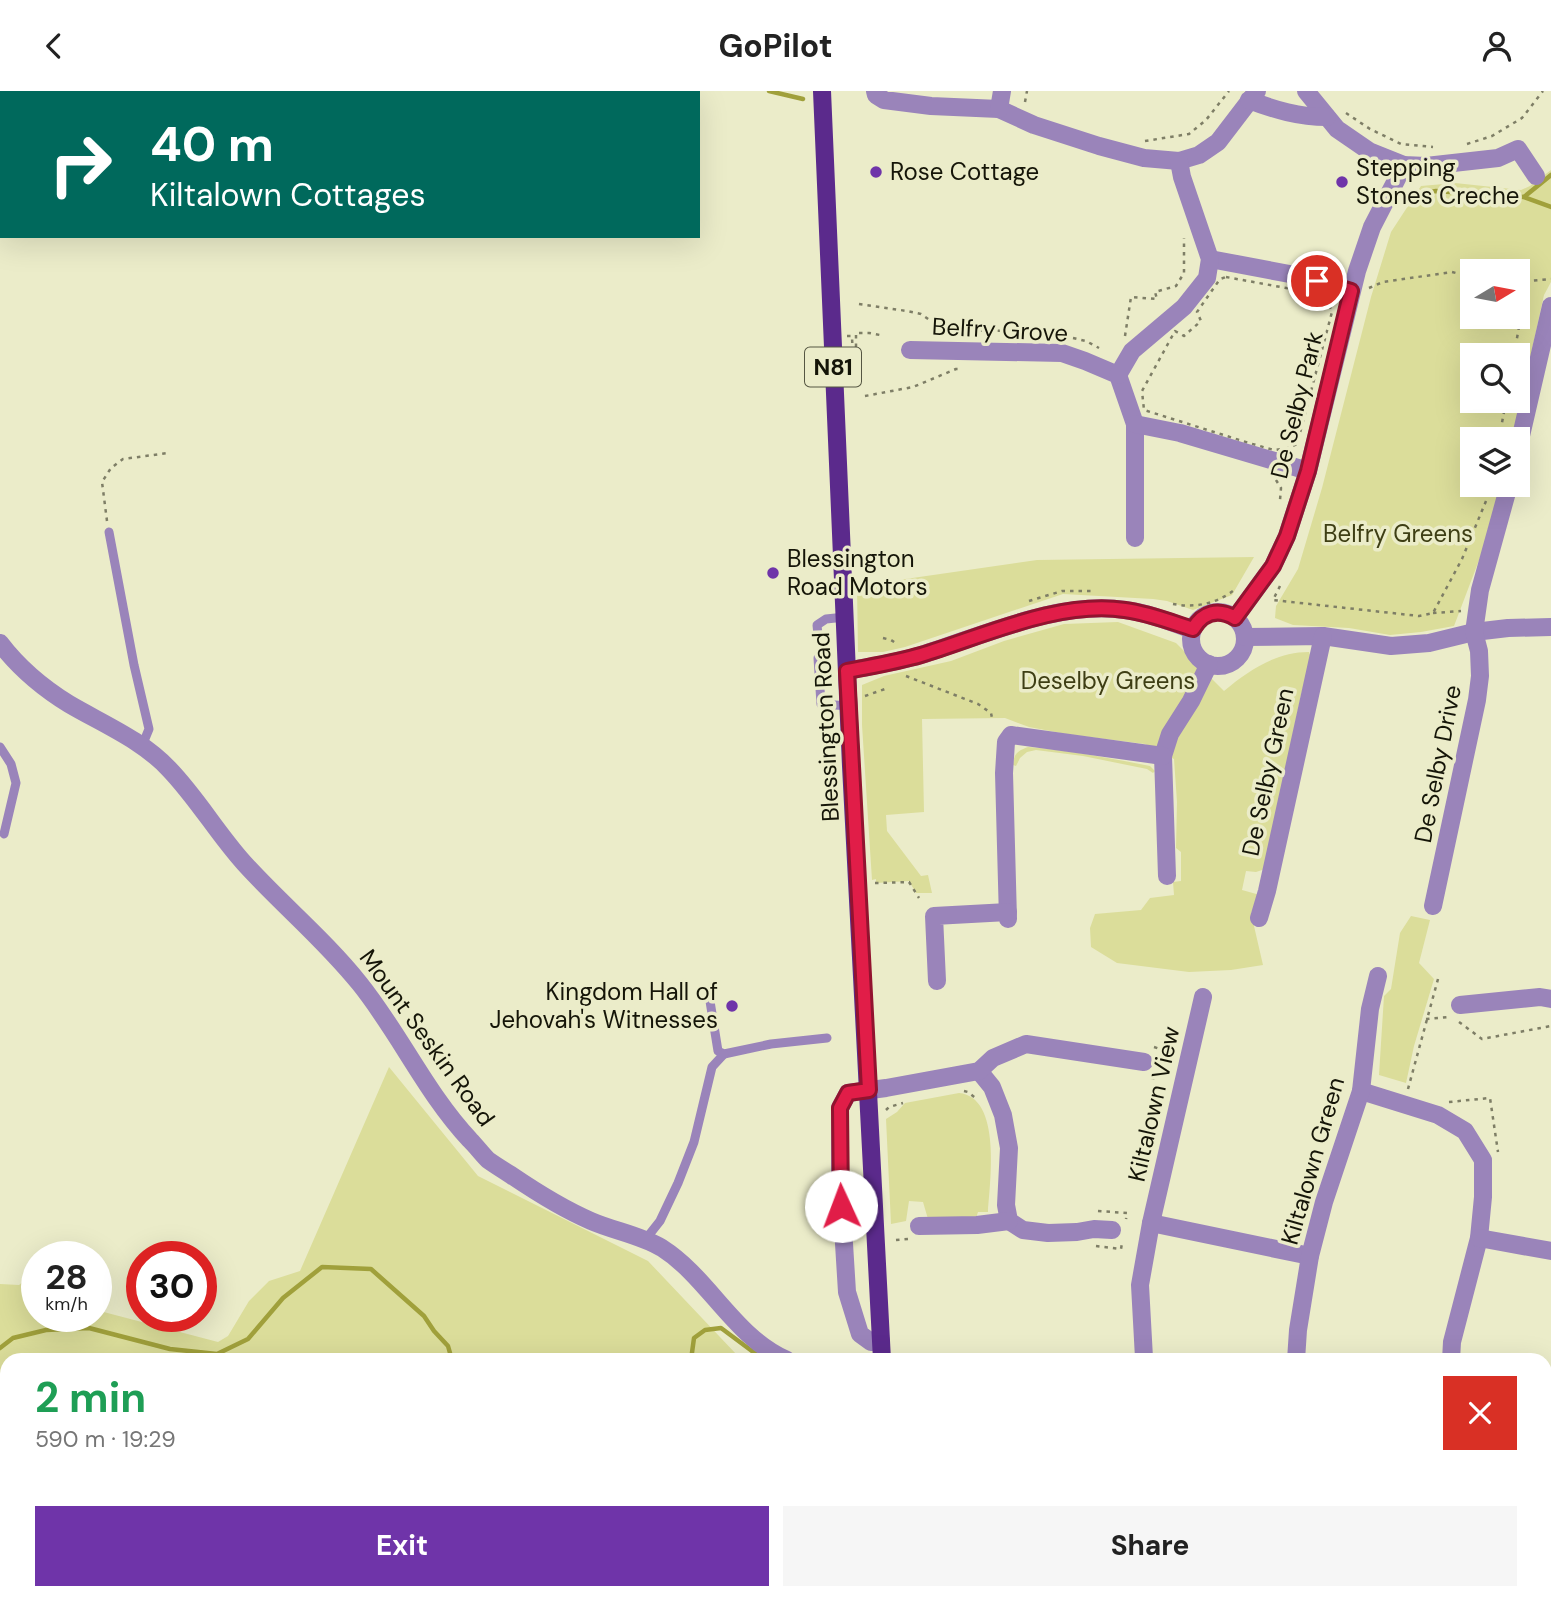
<!DOCTYPE html>
<html lang="en">
<head>
<meta charset="utf-8">
<style>
  body { margin:0; font-family:"DM Sans",sans-serif; background:#f6f6f6; color:#222; height:100vh; display:flex; flex-direction:column; font-size:26px; white-space:nowrap }
  * { box-sizing:border-box; margin:0 }
  p { font-size:23px; color:#767676 }
  .icon { flex:none; width:38px; height:38px; fill:none; stroke:currentColor; stroke-width:2; stroke-linecap:round; stroke-linejoin:round }
  .map { position:relative; flex:1; overflow:hidden }
  .sheet { position:absolute; left:0px; top:1262px; width:1552px; height:247px; display:flex; flex-direction:column; background:#fff; border-radius:21px 21px 0 0; box-shadow:0 7px 28px #0002 }
  .sheet>* { flex:none }
  .guide { position:absolute; left:0px; top:0px; width:700px; height:147px; box-shadow:0 7px 28px #0002; background:#00695c; color:#fff; overflow:hidden }
  .needle { width:46px; rotate:80deg }
  .buttons { position:absolute; left:1460px; top:168px; display:grid; gap:14px }
  .buttons a { display:grid; place-items:center; width:70px; height:70px; border-radius:0px; background:#fff; box-shadow:0 7px 28px #0002; font-size:35px }
  .speed { position:absolute; left:21px; top:1150px; display:flex; gap:14px; font-size:35px; font-weight:700; text-align:center }
  .speed>* { display:grid; place-content:center; width:91px; height:91px; border-radius:50%; background:#fff; box-shadow:0 7px 28px #0002; line-height:1 }
  .speed small { font-size:18px; font-weight:400 }
  .speed .limit { border:10px solid #d22; background:#fff; color:#111 }
  .pin { position:absolute; display:grid; place-items:center; width:60px; height:60px; color:#fff; margin:-30px; border:4px solid #fff; border-radius:50%; box-shadow:0 2px 7px #0007 }
  .me { position:absolute; width:77px; margin:-38px; rotate:358deg; stroke-linejoin:round; filter:drop-shadow(0 0 5px #0008) }
  .turn { display:flex; align-items:center; gap:24px; height:147px; padding:0 35px; font-size:32px }
  .turn .icon { width:91px; height:91px; stroke-width:2.5 }
  .turn b { display:block; font-size:49px; line-height:60px }
  .round { display:grid; place-items:center; flex:none; width:74px; height:74px; border-radius:0px; background:#f6f6f6 }
  .overview { display:flex; align-items:center; justify-content:space-between; height:119px; padding:0 35px }
  h1 { font-size:42px; font-weight:700; line-height:52px; color:#1e9e55 }
  .primary-button { display:flex; gap:14px; margin-top:auto; padding:14px 35px }
  .primary-button a { flex:1; height:80px; border-radius:0px; background:#6f34a9; color:#fff; font-size:28px; font-weight:700; line-height:80px; text-align:center }
  .primary-button a+a { background:#f6f6f6; color:#222 }
  header { display:flex; justify-content:space-between; align-items:center; height:91px; padding:0 35px; background:#fff; font-size:32px; font-weight:700 }
  .map>svg:first-child { display:block }
  .green { fill:#dbdd9a; fill-rule:evenodd }
  .lines { fill:none; stroke-linecap:round; stroke-linejoin:round }
  .stream { stroke:#a0a03b; stroke-width:4.5 }
  .path { stroke:#7e7e66; stroke-width:2.5; stroke-dasharray:3.5 5; stroke-linecap:butt }
  .lane { stroke:#9a84ba; stroke-width:9 }
  .street { stroke:#9a84ba; stroke-width:18 }
  .primary { stroke:#5b2a8c; stroke-width:18 }
  .route-casing { stroke:#92132f; stroke-width:18 }
  .route { stroke:#e11d48; stroke-width:12 }
  .poi-dot { fill:#6f34a9; stroke:#ebecc9; stroke-width:2.5 }
  .labels { text-anchor:middle; stroke-width:7; stroke-linejoin:round; paint-order:stroke }
  .shield { fill:#ebecc9; stroke:#555642; stroke-width:2 }
  .shield-label { font-size:23px; font-weight:bold; fill:#151508 }
  .poi-label { font-size:24px; fill:#151508; stroke:#ebecc9; text-anchor:start }
  .street-label { font-size:24px; fill:#151508; stroke:#ebecc9 }
  .park-label { font-size:24px; fill:#3e3e14; stroke:#ebecc9 }
</style>
</head>
<body>
<header><svg class="icon" aria-label="back" viewBox="0 0 24 24"><path d="M15 5l-7 7 7 7"/></svg>GoPilot<svg class="icon" aria-label="person" viewBox="0 0 24 24"><circle cx="12" cy="8" r="4"/><path d="M4 21q1-7 8-7t8 7"/></svg></header>
<div class="map">
<svg width="1551" height="1508" viewBox="0 0 1551 1508">
  <rect width="100%" height="100%" fill="#ebecc9"/>
  <g class="green">
    <path d="M1551,79V191L1544,204L1512,348H1472V394H1502L1492,435L1454,535L1421,541L1390,544L1349,537L1293,534L1275,527L1276,515L1298,478L1322,397L1371,206L1391,141L1421,95L1455,92L1521,99L1530,95ZM1472,180H1517V226H1472ZM1472,264H1517V310H1472Z"/>
    <path d="M1254,466L1232,504L1193,519L1167,510L1153,508L1063,503L905,556L883,561H858L857,495L1037,469Z"/>
    <path d="M1118,531L1176,552L1224,600C1249,579 1276,561 1309,561L1311,567L1301,604L1265,778L1256,781L1246,780L1242,799L1260,804L1251,822L1263,874L1231,879L1189,881L1117,872L1091,856L1090,837L1095,823L1141,819L1150,807L1174,804L1173,791L1181,790V761L1176,757L1177,711L1174,668L1145,653L1066,643L1029,636L1005,627L922,628L924,721L886,724L887,740L921,785L928,784L932,802H916L909,790L876,792V788L872,789L862,634V594L884,585L951,570L1004,550L1064,533Z"/>
    <path d="M1028,656C1069,659 1109,667 1150,675L1155,680L1153,682L1147,678L1083,665L1036,659L1027,661L1020,667L1016,675L1013,674C1014,663 1017,660 1028,656Z"/>
    <path d="M1411,825L1430,829L1419,872L1434,888L1414,955L1406,992L1379,984L1384,905L1391,898L1400,842Z"/>
    <path d="M389,976L478,1085L648,1170L737,1264L749,1269H7V1502H744L742,1508H0V1193L19,1194L37,1179V1225H96V1219L218,1251L228,1245L249,1210L269,1190L300,1180Z"/>
    <path d="M959,1002C1002,1006 990,1091 988,1121H978L976,1127L928,1128L923,1111L909,1110L906,1130L891,1133L886,1028L897,1021L905,1012Z"/>
    <path d="M946,1502H1278L1275,1508H949Z"/>
  </g>
  <g class="lines">
    <g class="stream">
      <path d="M769,0L803,8"/>
      <path d="M1412,104L1436,100L1524,106L1551,84"/>
      <path d="M1524,106L1551,116"/>
      <path d="M0,1257L13,1247L46,1239L89,1237L170,1258L217,1263L248,1248L283,1207L322,1176L371,1178L424,1225L434,1240L448,1255L452,1269"/>
      <path d="M691,1269L694,1247L705,1239L721,1237L764,1269"/>
    </g>
    <g class="path">
      <path d="M1025,11L1027,0"/>
      <path d="M1346,22L1370,38L1401,53L1433,56"/>
      <path d="M1145,50L1189,43L1206,29L1229,0"/>
      <path d="M1467,53L1492,45L1522,27L1543,0"/>
      <path d="M1226,186L1319,203L1327,209L1332,221L1297,353L1289,357L1274,359L1249,352L1144,319L1142,300L1175,240L1184,245L1201,230L1197,221L1220,188Z"/>
      <path d="M1517,191L1551,188"/>
      <path d="M1369,197L1383,191L1452,181L1472,186"/>
      <path d="M859,213L907,220L921,223L944,239L1028,240L1060,244"/>
      <path d="M847,245H852L853,272H856V242H869L880,244"/>
      <path d="M1125,245L1131,206L1157,208L1155,201L1176,195L1184,182V147"/>
      <path d="M1073,247L1086,250L1099,257"/>
      <path d="M1514,264L1527,191"/>
      <path d="M865,305L913,296L956,278H959"/>
      <path d="M1499,348L1506,310"/>
      <path d="M1276,389L1281,397L1280,409"/>
      <path d="M107,430L102,391L111,377L123,368L168,362"/>
      <path d="M1280,495L1273,509L1419,525L1433,522L1462,468L1486,410"/>
      <path d="M1029,510L1062,500H1091"/>
      <path d="M1173,513C1195,517 1215,513 1233,500"/>
      <path d="M1433,522L1461,520"/>
      <path d="M883,547L891,549L897,553"/>
      <path d="M906,585L978,613L991,622L992,627"/>
      <path d="M865,605L885,598"/>
      <path d="M875,792L909,791L919,807"/>
      <path d="M1426,928L1448,926"/>
      <path d="M1459,931L1482,948L1551,935"/>
      <path d="M1154,956L1163,959L1161,970"/>
      <path d="M1151,987L1157,988L1159,980"/>
      <path d="M1408,998L1438,888"/>
      <path d="M964,1000L968,1001L978,1009"/>
      <path d="M1449,1011L1490,1007L1498,1061"/>
      <path d="M886,1019L889,1016L903,1012"/>
      <path d="M1098,1120L1127,1122L1126,1128"/>
      <path d="M896,1149L909,1148"/>
      <path d="M1096,1155L1121,1158L1122,1152"/>
      <path d="M1545,1386L1551,1385"/>
      <path d="M989,1502L992,1508"/>
      <path d="M1247,1508L1248,1502"/>
    </g>
    <g class="lane">
      <path d="M109,441L134,574L149,638L142,655"/>
      <path d="M818,544L817,534L826,528L845,526"/>
      <path d="M818,567L821,613L849,615"/>
      <path d="M0,656L11,673L16,692L4,743"/>
      <path d="M709,904L718,960L724,963L771,953L827,947"/>
      <path d="M645,1149L660,1130L678,1092L694,1051L712,976L724,963"/>
      <path d="M725,1508L727,1502"/>
      <path d="M758,1508L760,1502"/>
    </g>
    <g class="street">
      <path d="M875,0L876,4L884,9L931,15L999,18L1034,34L1099,55L1144,67L1179,70L1199,64L1218,51L1257,0"/>
      <path d="M1306,0L1337,38L1369,60L1404,74L1426,75L1498,67L1518,58L1536,85"/>
      <path d="M1249,9C1275,19 1299,26 1327,26"/>
      <path d="M999,18L1002,0"/>
      <path d="M1210,168L1295,184L1351,199"/>
      <path d="M910,259L1062,262L1085,270L1118,284L1135,333V447"/>
      <path d="M1118,284L1132,260L1184,216L1207,187L1210,168L1182,86L1179,70"/>
      <path d="M1135,333L1180,342L1308,380"/>
      <path d="M1517,362L1551,215"/>
      <circle cx="1218" cy="548" r="27"/>
      <path d="M1235,527L1273,475L1287,445L1308,380L1357,180L1372,136L1404,74"/>
      <path d="M1245,546L1323,545L1391,555L1429,552L1474,541L1508,537L1551,536"/>
      <path d="M0,552C19,577 43,597 69,613C103,633 142,649 169,678C197,707 217,742 244,772C281,813 325,849 360,893C400,943 426,1002 470,1049C476,1055 482,1063 488,1069C495,1074 503,1079 511,1084C536,1101 563,1118 591,1130C614,1140 640,1144 662,1157C709,1187 734,1246 787,1269"/>
      <path d="M847,580C872,575 898,571 921,564C982,545 1060,509 1125,519C1148,522 1171,531 1193,539"/>
      <path d="M1167,785L1163,665L1170,643L1191,610L1209,573"/>
      <path d="M1433,815L1477,609L1480,585L1479,560L1474,541L1480,499L1509,394"/>
      <path d="M1259,827L1267,800L1323,545"/>
      <path d="M1008,828L1004,682L1006,651L1011,644L1163,665"/>
      <path d="M937,890L934,825L1008,821"/>
      <path d="M1460,914L1540,906L1551,908"/>
      <path d="M979,980L992,996L1003,1024L1009,1057L1006,1114L1009,1130L1023,1139L1048,1142L1077,1141L1094,1138L1112,1139"/>
      <path d="M1361,1000L1438,1024L1465,1040L1483,1069V1106L1479,1147L1452,1251L1451,1269"/>
      <path d="M1151,1132L1310,1165"/>
      <path d="M919,1135L977,1134L1009,1130"/>
      <path d="M1479,1147L1551,1160"/>
      <path d="M881,1250L871,1251L860,1243L847,1201L840,1088V1017L848,1002L886,997L979,980L993,967L1026,953L1144,971"/>
      <path d="M1144,1267L1140,1194L1151,1132L1203,906"/>
      <path d="M1296,1269L1298,1239L1310,1165L1324,1111L1361,1000L1370,918L1378,885"/>
      <path d="M1545,1367H1550"/>
    </g>
    <g class="primary">
      <path d="M822,0L851,675L882,1269"/>
      <path d="M932,1502L934,1508"/>
    </g>
  </g>
  <g class="lines">
    <defs>
      <path id="route" d="M841,1115L840,1017L848,1002L869,999L847,580C872,575 897,571 921,564C984,545 1059,509 1125,519C1148,522 1171,531 1193,538C1203,521 1218,517 1235,527L1273,475L1287,445L1308,380L1351,200L1317,190"/>
    </defs>
    <use href="#route" class="route-casing"/>
    <use href="#route" class="route"/>
  </g>
  <g class="poi-dot">
    <circle cx="876" cy="81" r="7"/>
    <circle cx="1342" cy="91" r="7"/>
    <circle cx="773" cy="482" r="7"/>
    <circle cx="732" cy="915" r="7"/>
  </g>
  <g class="labels">
    <rect class="shield" x="805" y="256.5" width="56" height="39" rx="5"/>
    <g class="shield-label">
      <text x="833" y="284">N81</text>
    </g>
    <g class="poi-label">
      <text x="1356" y="85">Stepping<tspan x="1356" dy="28">Stones Creche</tspan></text>
      <text x="890" y="89">Rose Cottage</text>
      <text x="787" y="476">Blessington<tspan x="787" dy="28">Road Motors</tspan></text>
      <text x="718" y="909" text-anchor="end">Kingdom Hall of<tspan x="718" dy="28">Jehovah's Witnesses</tspan></text>
    </g>
    <g class="street-label">
      <text transform="translate(1000 239) rotate(3)" y="8">Belfry Grove</text>
      <text transform="translate(1297 314) rotate(-76)" y="8">De Selby Park</text>
      <text transform="translate(826 636) rotate(-93)" y="8">Blessington Road</text>
      <text transform="translate(1438 673) rotate(-79)" y="8">De Selby Drive</text>
      <text transform="translate(1268 681) rotate(-78)" y="8">De Selby Green</text>
      <text transform="translate(427 947) rotate(54)" y="8">Mount Seskin Road</text>
      <text transform="translate(1154 1013) rotate(-77)" y="8">Kiltalown View</text>
      <text transform="translate(1313 1070) rotate(-74)" y="8">Kiltalown Green</text>
    </g>
    <g class="park-label">
      <text x="1398" y="451">Belfry Greens</text>
      <text x="1108" y="598">Deselby Greens</text>
    </g>
  </g>
</svg>
<div class="buttons">
<a><svg class="needle" viewBox="-14 -14 28 28"><path d="M0-13l5 13h-10z" fill="#e53935"/><path d="M0 13l5-13h-10z" fill="#767676"/></svg></a>
<a><svg class="icon" aria-label="search" viewBox="0 0 24 24"><circle cx="10" cy="10" r="6"/><path d="M15 15l6 6"/></svg></a>
<a><svg class="icon" aria-label="layers" viewBox="0 0 24 24"><path d="M12 4l9 5-9 5-9-5zM3 14l9 5 9-5"/></svg></a>
</div>
<div class="speed"><div>28<small>km/h</small></div><div class="limit">30</div></div>
<div class="pin" style="left:1317px;top:190px;background:#d93025"><svg class="icon" aria-label="arrive" viewBox="0 0 24 24"><path d="M6 21V4h12l-3 4 3 4H6"/></svg></div>
<svg class="me" style="left:841px;top:1115px" viewBox="-20 -20 40 40"><circle r="19" fill="#fff"/><path d="M0-13L10 11 0 6-10 11z" fill="#e11d48"/></svg>
<div class="guide">
<div class="turn"><svg class="icon" aria-label="right" viewBox="0 0 24 24"><path d="M7 20v-9h11M14 6l5 5-5 5"/></svg><div><b>40 m</b>Kiltalown Cottages</div></div>
</div>
<section class="sheet">
<div class="overview"><div><h1>2 min</h1><p>590 m · 19:29</p></div><a class="round" style="background:#d93025;color:#fff"><svg class="icon" aria-label="close" viewBox="0 0 24 24"><path d="M6 6l12 12M18 6L6 18"/></svg></a></div>
<div class="primary-button"><a>Exit</a><a>Share</a></div>
</section>
</div>
</body>
</html>
